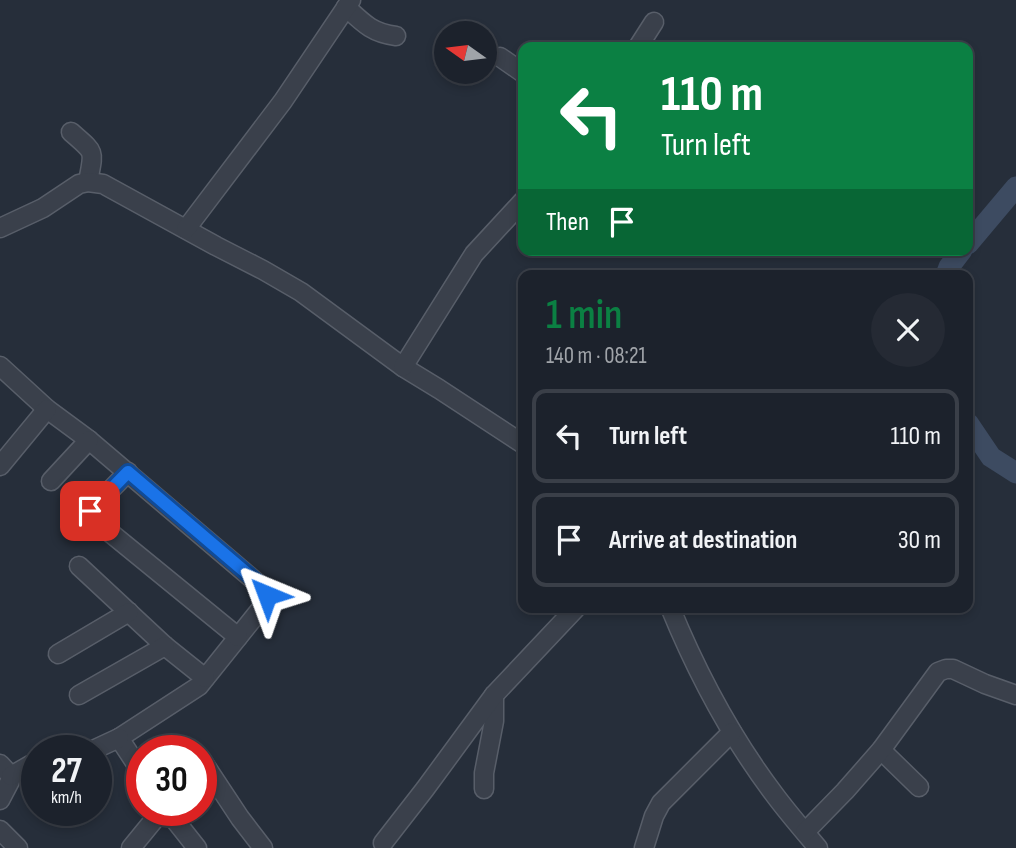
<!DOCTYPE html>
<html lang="en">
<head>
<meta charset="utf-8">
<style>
  body { margin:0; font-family:"Sofia Sans Condensed",sans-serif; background:#252a34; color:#f1f3f6; height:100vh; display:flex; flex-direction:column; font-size:26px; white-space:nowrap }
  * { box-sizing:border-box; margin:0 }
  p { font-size:23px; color:#a0a4a9 }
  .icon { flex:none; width:38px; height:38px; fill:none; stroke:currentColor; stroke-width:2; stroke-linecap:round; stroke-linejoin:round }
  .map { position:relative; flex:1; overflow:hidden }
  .panel { position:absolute; left:518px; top:270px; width:455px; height:343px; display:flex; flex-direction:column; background:#1c222c; border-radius:14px; box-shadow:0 4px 10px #0003,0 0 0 2px #3a3f48 }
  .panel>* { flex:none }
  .top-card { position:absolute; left:518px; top:42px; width:455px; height:214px; border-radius:14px; box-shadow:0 4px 10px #0003,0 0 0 2px #3a3f48; background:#0b8043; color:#fff; overflow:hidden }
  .needle { width:46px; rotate:284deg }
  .tools { position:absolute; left:434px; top:21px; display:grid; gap:14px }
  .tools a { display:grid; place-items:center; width:63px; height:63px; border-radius:50%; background:#1c222c; box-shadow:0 4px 10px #0003,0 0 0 2px #3a3f48; font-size:35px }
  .speed { position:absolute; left:21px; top:735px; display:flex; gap:14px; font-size:35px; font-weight:700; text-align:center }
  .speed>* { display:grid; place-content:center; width:91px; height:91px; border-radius:50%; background:#1c222c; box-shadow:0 4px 10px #0003,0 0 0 2px #3a3f48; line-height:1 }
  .speed small { font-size:18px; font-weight:400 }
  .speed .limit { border:10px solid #d22; background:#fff; color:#111 }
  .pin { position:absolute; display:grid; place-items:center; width:60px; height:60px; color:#fff; margin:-30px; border-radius:14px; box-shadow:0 4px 10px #0006 }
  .me { position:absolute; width:77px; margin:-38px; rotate:316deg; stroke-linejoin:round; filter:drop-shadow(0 0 5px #0008) }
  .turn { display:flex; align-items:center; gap:24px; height:147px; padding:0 28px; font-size:32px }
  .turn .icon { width:91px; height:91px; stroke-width:2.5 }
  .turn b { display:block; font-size:49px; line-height:60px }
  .then { display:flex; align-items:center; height:66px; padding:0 28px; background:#0003; gap:14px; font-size:26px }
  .round { display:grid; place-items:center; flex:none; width:74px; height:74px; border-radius:37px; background:#252a34 }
  .overview { display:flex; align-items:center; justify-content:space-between; height:119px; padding:0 28px }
  h1 { font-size:42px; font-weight:600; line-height:52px; color:#0b8043 }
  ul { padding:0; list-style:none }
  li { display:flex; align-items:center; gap:21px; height:94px; margin:0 14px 10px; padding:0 14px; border:4px solid #3a3f48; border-radius:14px }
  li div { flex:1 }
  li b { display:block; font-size:26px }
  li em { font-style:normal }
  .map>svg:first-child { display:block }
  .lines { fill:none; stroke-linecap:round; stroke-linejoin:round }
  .river { stroke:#3d4b61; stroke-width:21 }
  .minor-casing { stroke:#585e69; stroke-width:21 }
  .minor { stroke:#3a404b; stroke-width:18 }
  .route-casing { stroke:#114b97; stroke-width:18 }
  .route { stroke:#1a73e8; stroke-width:12 }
</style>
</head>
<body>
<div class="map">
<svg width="1016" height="848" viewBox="0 0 1016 848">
  <rect width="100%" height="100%" fill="#262e3a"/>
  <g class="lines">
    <g class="river">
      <path d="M968,244L1016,187"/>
      <path d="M946,275L949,267L962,250"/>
      <path d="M968,423L991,457L1016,473"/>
    </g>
    <defs>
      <g id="minor">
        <path d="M346,7C363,23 372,33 396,36"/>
        <path d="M638,47L654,22"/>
        <path d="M500,57L523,73"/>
        <path d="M71,132C96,154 94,149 88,182"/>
        <path d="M0,228L43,208L79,184L88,182L103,184L216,246L263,270L301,292L403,367L439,389L523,444"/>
        <path d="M186,229L283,101L351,0"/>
        <path d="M0,366L47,409L89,440L263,588L267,595L263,606L199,686L119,738L142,773"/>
        <path d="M403,367L474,254L523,201"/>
        <path d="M0,466L47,409"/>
        <path d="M128,472L90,511L91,517L238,637"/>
        <path d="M51,481L89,440"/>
        <path d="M79,566L165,646L205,678"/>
        <path d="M670,607C697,673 731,737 774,794C788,813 803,830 818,848"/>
        <path d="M58,654L129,612"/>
        <path d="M79,695L165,646"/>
        <path d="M881,750L919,787"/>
        <path d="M91,751L119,738"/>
        <path d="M201,759L240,818L263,848"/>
        <path d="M0,764L11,776L10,781L0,800"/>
        <path d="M11,776L37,761"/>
        <path d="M484,789V773L494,721V695"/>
        <path d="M167,810L197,848"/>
        <path d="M0,830L18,848"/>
        <path d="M805,832L845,791L881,750L938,672L946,669H953L985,684L1016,695"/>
        <path d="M383,843L425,789L494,695L577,607"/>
        <path d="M131,848L162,810"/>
        <path d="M644,848L654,816L661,803L732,732"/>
      </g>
    </defs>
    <use href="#minor" class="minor-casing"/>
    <use href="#minor" class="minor"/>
  </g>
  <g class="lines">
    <defs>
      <path id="route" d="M90,511L128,472L264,588L267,595"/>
    </defs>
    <use href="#route" class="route-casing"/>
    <use href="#route" class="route"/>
  </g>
</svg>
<div class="tools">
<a><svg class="needle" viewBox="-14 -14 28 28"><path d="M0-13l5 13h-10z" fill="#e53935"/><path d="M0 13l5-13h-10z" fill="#a0a4a9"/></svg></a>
</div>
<div class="speed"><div>27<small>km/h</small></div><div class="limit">30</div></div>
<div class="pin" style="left:90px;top:511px;background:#d93025"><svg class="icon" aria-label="arrive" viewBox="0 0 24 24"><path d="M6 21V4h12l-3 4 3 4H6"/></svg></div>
<svg class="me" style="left:267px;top:595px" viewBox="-20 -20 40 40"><path d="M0-17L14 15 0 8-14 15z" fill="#1a73e8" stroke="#fff" stroke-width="4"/></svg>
<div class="top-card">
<div class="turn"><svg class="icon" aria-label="left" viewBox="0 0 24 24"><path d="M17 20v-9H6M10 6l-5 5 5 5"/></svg><div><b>110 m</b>Turn left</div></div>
<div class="then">Then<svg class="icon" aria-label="arrive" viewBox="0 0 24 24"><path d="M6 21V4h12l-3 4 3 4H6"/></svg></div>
</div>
<section class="panel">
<div class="overview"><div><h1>1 min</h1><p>140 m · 08:21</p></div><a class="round"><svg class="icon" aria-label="close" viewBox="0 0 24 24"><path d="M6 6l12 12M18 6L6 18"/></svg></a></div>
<ul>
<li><svg class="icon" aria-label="left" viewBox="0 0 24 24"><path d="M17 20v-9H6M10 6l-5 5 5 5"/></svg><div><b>Turn left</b></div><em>110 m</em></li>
<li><svg class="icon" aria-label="arrive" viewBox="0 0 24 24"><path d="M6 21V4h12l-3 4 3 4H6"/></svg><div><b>Arrive at destination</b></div><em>30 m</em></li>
</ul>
</section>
</div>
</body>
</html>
